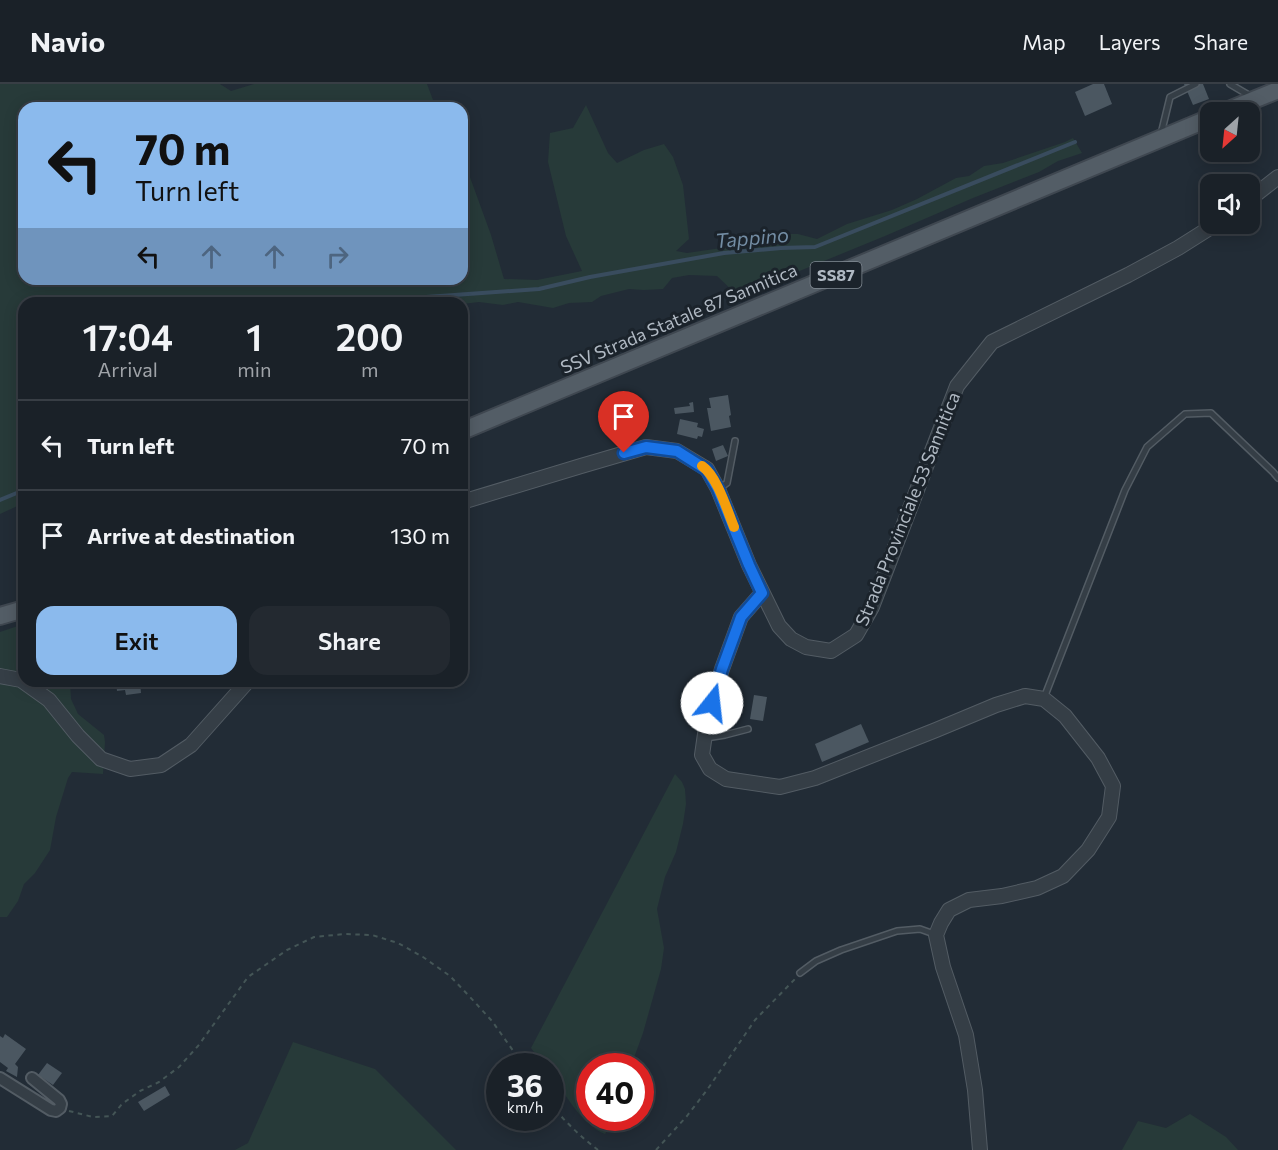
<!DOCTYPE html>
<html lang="en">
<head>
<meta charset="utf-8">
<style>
  body { margin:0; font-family:Commissioner,sans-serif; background:#232930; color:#f1f3f6; height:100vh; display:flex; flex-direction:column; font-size:22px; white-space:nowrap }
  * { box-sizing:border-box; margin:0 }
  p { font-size:20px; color:#9fa3a8 }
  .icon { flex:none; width:33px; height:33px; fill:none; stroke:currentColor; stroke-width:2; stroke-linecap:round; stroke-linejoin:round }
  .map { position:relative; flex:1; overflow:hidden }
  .panel { position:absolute; left:18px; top:213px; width:450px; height:390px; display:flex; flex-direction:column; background:#1a2128; border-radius:18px; box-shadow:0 3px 15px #0003,0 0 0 2px #383e45 }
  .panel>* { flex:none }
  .top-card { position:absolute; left:18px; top:18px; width:450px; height:183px; border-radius:18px; box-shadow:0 3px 15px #0003,0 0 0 2px #383e45; background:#8bbaed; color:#111; overflow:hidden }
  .needle { width:39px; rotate:207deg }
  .controls { position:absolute; left:1200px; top:18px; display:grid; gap:12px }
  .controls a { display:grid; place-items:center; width:60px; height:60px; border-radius:12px; background:#1a2128; box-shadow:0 3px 15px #0003,0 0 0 2px #383e45; font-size:30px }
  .speed { position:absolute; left:486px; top:969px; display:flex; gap:12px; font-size:30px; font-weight:700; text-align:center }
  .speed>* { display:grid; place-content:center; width:78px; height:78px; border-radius:50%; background:#1a2128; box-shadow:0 3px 15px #0003,0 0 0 2px #383e45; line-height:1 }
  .speed small { font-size:15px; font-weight:400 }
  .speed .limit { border:9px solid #d22; background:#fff; color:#111 }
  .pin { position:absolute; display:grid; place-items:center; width:51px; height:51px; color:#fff; margin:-62px -26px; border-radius:50% 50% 50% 0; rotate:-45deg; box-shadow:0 0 6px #0007 }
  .pin .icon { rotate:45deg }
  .me { position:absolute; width:66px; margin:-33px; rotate:16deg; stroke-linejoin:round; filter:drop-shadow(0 0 4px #0008) }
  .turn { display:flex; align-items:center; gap:21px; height:126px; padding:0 18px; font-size:27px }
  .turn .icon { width:78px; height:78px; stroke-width:2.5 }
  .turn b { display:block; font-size:42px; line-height:51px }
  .lanes { display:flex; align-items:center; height:57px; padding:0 18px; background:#0003; justify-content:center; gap:30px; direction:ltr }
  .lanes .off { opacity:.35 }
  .eta { display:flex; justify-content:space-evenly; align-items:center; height:102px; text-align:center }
  .eta b { font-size:36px; font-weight:600; line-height:42px }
  .cta { display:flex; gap:12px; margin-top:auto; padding:12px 18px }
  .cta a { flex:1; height:69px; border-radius:18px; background:#8bbaed; color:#111; font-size:24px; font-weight:600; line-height:69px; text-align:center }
  .cta a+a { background:#232930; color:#f1f3f6 }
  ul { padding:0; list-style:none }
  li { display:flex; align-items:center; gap:18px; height:90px; padding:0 18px; border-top:2px solid #383e45 }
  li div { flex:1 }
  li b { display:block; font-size:22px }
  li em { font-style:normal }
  header { display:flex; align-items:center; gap:36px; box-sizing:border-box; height:84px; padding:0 30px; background:#1a2128; border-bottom:2px solid #383e45 }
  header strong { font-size:28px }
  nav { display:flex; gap:33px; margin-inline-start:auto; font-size:21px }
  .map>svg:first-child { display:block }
  .green { fill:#273a39 }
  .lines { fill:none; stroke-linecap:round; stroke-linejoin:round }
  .stream { stroke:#394c5e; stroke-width:4 }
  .building { fill:#4b5761 }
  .service-casing { stroke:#535c64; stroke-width:8 }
  .minor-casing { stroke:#535c64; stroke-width:14 }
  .tertiary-casing { stroke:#535c64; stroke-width:16 }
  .primary-casing { stroke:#3f4750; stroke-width:20 }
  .path { stroke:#445556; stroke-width:2; stroke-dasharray:4.5 4.5; stroke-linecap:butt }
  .service { stroke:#353e46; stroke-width:5 }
  .minor { stroke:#353e46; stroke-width:10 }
  .tertiary { stroke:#353e46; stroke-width:14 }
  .primary { stroke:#535d66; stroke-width:16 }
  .route-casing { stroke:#114b97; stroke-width:15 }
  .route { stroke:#1a73e8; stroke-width:10 }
  .slow { stroke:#f59e0b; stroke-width:10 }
  .labels { text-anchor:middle; stroke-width:6; stroke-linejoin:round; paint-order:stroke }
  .shield { fill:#1b232b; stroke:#838c95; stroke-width:1.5 }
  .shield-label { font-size:16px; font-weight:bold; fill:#b0b9c3 }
  .street-label { font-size:18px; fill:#b0b9c3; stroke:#1b232b }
  .water-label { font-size:20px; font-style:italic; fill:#738da4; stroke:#1b232b }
</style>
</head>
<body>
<header>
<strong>Navio</strong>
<nav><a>Map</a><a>Layers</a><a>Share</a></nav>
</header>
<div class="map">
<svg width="1278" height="1066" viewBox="0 0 1278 1066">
  <rect width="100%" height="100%" fill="#222c36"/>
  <g class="green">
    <path d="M0,0H220L231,7L254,0H427L436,24H24V195H462V76L467,85L491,151L504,195L537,196L582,187L566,152L548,78L550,49L573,44L586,21L608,69L617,79L644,66L664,60L673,73L683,101L689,155L676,167L687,169L735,162L776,150H798L817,155L847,140L892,126L917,115L956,94L969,92L984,82L1003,79L1065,58L1073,54L1082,69L1058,77L1039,88L973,114L885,152L785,193L753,210L737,211L717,192L689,191L672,194L663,205L644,206L629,205L601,212L592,218L569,219L553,224L518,218L503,221L479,218L462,220L24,219V419L0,430Z"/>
    <path d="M24,540V597H70L71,615L78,630L104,651L105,658L103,690L72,688L68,694L56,733L50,766L35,789L24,800L18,817L7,833H0V548Z"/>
    <path d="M675,690L682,698L685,705L686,720L683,740L676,768L665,793L657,825L664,864L661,885L643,949L631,982H590V1034H615L605,1050C581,1040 566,1011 551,990L550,982H545L531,964Z"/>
    <path d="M293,958L375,985L456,1066H235L248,1059Z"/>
    <path d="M1190,1030L1226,1053L1238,1066H1122L1138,1037L1166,1044Z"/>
  </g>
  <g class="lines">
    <g class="stream">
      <path d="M415,219L426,213L539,205L590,193L724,169L781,164L815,163L1075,58"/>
      <path d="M0,416L24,406"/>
    </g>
  </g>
  <g class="building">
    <path d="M1093,0H1104L1112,20L1085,32L1075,8Z"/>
    <path d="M1184,0H1203L1209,15L1193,21Z"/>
    <path d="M728,311L731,331L729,332L731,343L711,347L707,324H711L709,314Z"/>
    <path d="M693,318L694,328L675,330L674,324L690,322L689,319Z"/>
    <path d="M680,335L698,339L697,343L704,345L702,353L698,352L697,355L677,350Z"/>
    <path d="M723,361L728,372L716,377L712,365Z"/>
    <path d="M116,597H140L141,609L126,611L125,606L117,607Z"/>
    <path d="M754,611L767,613L763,637L750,635Z"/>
    <path d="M861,640L869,658L822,678L815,660Z"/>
    <path d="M5,950L26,965L15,980L18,983L17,993L6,987L8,984L0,978V952L3,954Z"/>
    <path d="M47,979L62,989L53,1001L38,991Z"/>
    <path d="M165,1002L170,1011L144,1027L138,1018Z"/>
  </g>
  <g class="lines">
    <defs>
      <g id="service">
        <path d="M1230,0L1252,13"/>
        <path d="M1161,50L1170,13L1196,0"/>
        <path d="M720,404L727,399L735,357"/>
        <path d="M1044,614L1125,406L1147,363L1185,330L1211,329L1273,388L1278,394"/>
        <path d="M706,654L725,651L748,645"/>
        <path d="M800,889L816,877L841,866L897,847L920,845L934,850"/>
      </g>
      <path id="minor" d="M0,994L51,1026L56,1027L60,1024L61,1020L59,1016L32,994"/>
      <g id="tertiary">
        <path d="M1250,115L1278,93"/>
        <path d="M462,418L581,382L646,363L677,367L707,385L718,405L749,481L779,542L791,555L806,563L831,567L856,551L872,523L957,302L992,258L1128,191L1178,164L1216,140"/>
        <path d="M762,509L741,533L722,585L707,636L702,671L710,685L726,695L780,703L815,694L936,646L996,621L1025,612L1044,615L1065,632L1098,674L1113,702L1109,733L1088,766L1063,792L1037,804L1002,812L969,816L949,826L941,839L936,851L943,883L966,951L975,1006L980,1066"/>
        <path d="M0,592L21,596L49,616L78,652L101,675L130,685L161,681L191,661L248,597"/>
      </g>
      <g id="primary">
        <path d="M1224,28L1278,6"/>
        <path d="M462,347L1210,34"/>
        <path d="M0,532L24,525"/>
      </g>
    </defs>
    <use href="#service" class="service-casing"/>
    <use href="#minor" class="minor-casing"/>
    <use href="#tertiary" class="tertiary-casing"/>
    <use href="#primary" class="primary-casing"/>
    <g class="path">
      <path d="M550,1019C564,1037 580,1052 598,1066"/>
      <path d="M69,1027L93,1033L112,1032L122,1020L140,1007L159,998L179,983L198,962L248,893L287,866L314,853L345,850L372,851L398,859L423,873L450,892L470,913L492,937L524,982"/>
      <path d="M656,1066L687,1032L707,1006L755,936L796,894"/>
    </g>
    <use href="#service" class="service"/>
    <use href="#minor" class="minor"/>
    <use href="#tertiary" class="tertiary"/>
    <use href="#primary" class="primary"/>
  </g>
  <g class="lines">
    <defs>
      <path id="route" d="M624,369L646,363L677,367L707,386L718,405L749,481L762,509L741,533L722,585L712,619"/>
    </defs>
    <use href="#route" class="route-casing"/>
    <use href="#route" class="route"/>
    <path class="slow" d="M702,382C717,392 727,426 734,443"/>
  </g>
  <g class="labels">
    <rect class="shield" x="810.5" y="178" width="51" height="26" rx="4.5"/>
    <g class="shield-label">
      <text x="836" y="197">SS87</text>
    </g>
    <g class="street-label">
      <text transform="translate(679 235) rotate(-23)" y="6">SSV Strada Statale 87 Sannitica</text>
      <text transform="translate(908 425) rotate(-68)" y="6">Strada Provinciale 53 Sannitica</text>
    </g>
    <g class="water-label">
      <text transform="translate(752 154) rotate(-5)" y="7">Tappino</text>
    </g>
  </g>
</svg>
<div class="controls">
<a><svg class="needle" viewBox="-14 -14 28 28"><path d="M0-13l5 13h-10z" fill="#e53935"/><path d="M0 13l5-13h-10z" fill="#9fa3a8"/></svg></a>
<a><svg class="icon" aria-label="sound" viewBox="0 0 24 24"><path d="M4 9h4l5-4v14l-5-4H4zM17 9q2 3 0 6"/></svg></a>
</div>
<div class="speed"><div>36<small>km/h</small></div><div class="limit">40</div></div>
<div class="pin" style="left:624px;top:369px;background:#d93025"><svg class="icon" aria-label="arrive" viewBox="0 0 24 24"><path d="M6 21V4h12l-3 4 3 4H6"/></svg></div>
<svg class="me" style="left:712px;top:619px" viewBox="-20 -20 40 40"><circle r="19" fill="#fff"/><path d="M0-13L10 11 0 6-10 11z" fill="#1a73e8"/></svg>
<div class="top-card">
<div class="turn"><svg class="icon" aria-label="left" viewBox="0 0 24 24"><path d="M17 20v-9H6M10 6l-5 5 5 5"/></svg><div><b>70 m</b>Turn left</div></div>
<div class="lanes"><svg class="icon" aria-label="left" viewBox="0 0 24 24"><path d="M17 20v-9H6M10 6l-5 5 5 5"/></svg><svg class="icon off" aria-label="ahead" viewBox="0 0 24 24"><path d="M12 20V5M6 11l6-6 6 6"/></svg><svg class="icon off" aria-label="ahead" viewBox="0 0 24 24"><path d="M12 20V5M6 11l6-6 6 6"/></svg><svg class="icon off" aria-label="right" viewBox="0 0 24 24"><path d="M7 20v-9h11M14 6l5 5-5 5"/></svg></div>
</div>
<section class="panel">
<div class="eta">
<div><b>17:04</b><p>Arrival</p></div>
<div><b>1</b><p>min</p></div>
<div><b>200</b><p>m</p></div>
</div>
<ul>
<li><svg class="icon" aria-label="left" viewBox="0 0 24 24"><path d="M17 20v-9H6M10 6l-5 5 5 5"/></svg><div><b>Turn left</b></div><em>70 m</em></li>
<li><svg class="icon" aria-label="arrive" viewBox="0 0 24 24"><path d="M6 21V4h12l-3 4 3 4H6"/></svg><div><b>Arrive at destination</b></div><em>130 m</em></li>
</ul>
<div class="cta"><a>Exit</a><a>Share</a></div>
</section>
</div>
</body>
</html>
